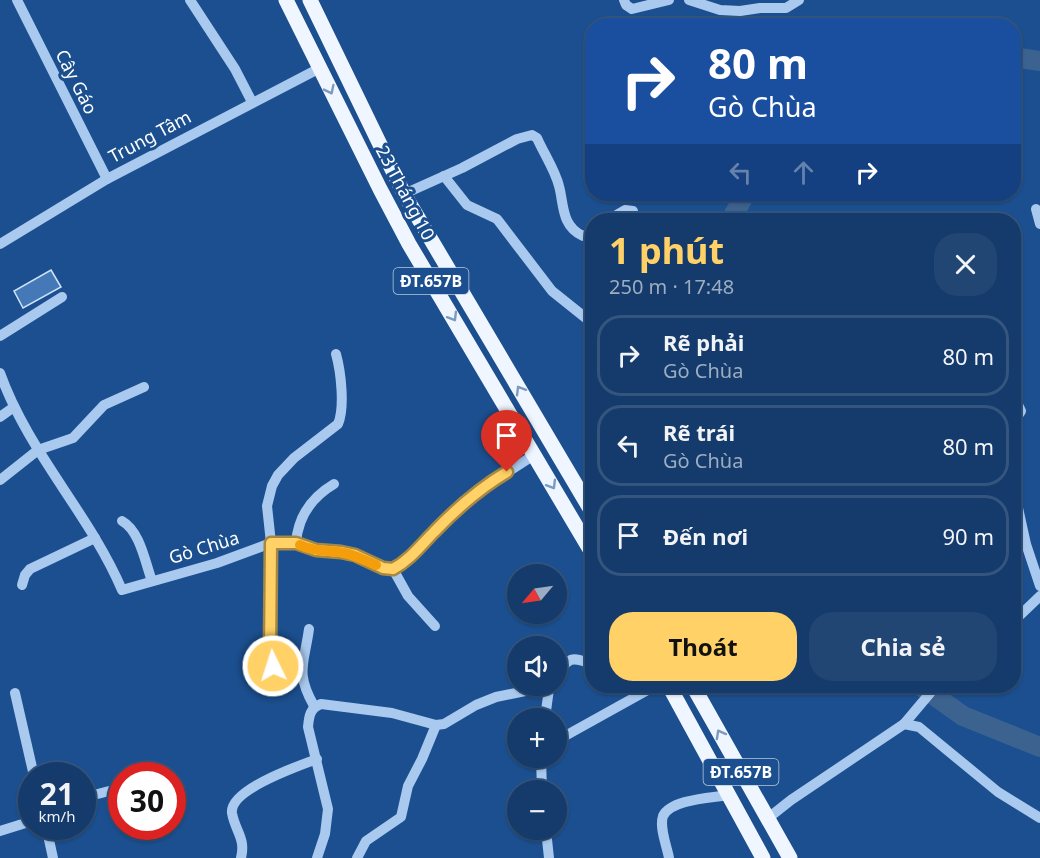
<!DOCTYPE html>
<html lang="vi">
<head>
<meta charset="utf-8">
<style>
  body { margin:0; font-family:"Noto Sans",sans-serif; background:#214673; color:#f1f3f6; height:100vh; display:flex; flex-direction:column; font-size:22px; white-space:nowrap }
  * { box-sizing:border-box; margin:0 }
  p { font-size:20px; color:#9dadc1 }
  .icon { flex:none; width:33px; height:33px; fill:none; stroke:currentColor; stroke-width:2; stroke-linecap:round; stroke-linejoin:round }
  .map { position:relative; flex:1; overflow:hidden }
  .panel { position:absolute; left:585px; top:213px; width:436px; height:480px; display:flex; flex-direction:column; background:#143b6b; border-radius:24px; box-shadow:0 2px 4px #0004,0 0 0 2px #33557e }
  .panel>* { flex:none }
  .guide { position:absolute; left:585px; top:18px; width:436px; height:183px; border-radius:24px; box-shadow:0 2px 4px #0004,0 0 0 2px #33557e; background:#1a4fa0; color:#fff; overflow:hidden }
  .needle { width:39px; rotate:241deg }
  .controls { position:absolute; left:507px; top:564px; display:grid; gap:12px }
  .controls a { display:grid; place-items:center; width:60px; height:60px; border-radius:50%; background:#143b6b; box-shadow:0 2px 4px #0004,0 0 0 2px #33557e; font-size:30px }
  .speed { position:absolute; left:18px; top:762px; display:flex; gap:12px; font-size:30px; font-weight:700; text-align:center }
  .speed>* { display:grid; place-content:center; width:78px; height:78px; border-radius:50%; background:#143b6b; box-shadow:0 2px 4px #0004,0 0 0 2px #33557e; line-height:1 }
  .speed small { font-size:15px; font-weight:400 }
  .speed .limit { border:9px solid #d22; background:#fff; color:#111 }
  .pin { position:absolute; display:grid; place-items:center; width:51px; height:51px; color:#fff; margin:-62px -26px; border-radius:50% 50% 50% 0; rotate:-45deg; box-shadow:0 0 6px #0007 }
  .pin .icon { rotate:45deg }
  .me { position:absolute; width:66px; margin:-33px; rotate:356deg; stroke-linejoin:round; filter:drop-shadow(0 0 4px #0008) }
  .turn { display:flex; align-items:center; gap:21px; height:126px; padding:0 24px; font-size:27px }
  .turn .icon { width:78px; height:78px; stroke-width:2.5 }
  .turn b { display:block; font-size:42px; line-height:51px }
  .lanes { display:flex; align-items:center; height:57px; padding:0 24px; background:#0003; justify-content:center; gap:30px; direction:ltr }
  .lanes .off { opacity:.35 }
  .round { display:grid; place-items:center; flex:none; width:63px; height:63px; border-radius:24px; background:#214673 }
  .head { display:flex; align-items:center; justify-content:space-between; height:102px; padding:0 24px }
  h1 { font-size:36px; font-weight:700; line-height:45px; color:#ffd166 }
  .cta { display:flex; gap:12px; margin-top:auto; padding:12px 24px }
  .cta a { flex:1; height:69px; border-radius:24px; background:#ffd166; color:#111; font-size:24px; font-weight:700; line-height:69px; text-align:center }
  .cta a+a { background:#214673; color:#f1f3f6 }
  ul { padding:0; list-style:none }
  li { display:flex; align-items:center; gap:18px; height:81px; margin:0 12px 9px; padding:0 12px; border:3px solid #33557e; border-radius:24px }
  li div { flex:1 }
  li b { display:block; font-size:22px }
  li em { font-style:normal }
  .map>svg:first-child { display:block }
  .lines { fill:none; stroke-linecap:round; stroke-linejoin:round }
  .river { stroke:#3c6290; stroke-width:20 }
  .building { fill:#4478b7; stroke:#cfe3fa; stroke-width:1.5 }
  .minor { stroke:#a9c9ee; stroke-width:10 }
  .major { stroke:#f0f6ff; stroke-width:15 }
  .oneway { stroke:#7b9ac1 }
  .route-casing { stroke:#a68842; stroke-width:15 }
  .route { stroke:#ffd166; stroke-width:10 }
  .slow { stroke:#f59e0b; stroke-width:10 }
  .labels { text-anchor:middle; stroke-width:6; stroke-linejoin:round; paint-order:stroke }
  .shield { fill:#1b4f8f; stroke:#bbcadd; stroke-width:1.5 }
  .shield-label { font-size:16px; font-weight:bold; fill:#fff }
  .street-label { font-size:18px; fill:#fff; stroke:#1b4f8f }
</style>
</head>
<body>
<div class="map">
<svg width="1040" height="858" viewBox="0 0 1040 858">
  <rect width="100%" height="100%" fill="#1b4f8f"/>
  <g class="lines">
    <g class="river">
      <path d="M1014,57L1040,61"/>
      <path d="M731,220L745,194"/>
      <path d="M921,686L963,716L1040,747"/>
    </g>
  </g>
  <path class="building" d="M51,270L61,287L23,308L14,291Z"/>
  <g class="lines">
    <g class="minor">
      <path d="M17,0L107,179"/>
      <path d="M190,0L235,69L252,102"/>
      <path d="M624,0L626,5L632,9L669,0"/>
      <path d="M689,0L720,10L740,11L760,8H786L799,0"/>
      <path d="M444,176L467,205L497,219L552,291L592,323"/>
      <path d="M404,194L462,168L517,139L532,135L537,138C544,154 555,170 559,186C564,204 561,226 583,236L592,232"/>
      <path d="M1036,209L1040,224"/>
      <path d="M608,220L625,210L633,211"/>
      <path d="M0,244L107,179L320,68"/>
      <path d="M0,336L62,297"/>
      <path d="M0,373C28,452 89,513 122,590L217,563L271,543H296L316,550L341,552L355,555L383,568L393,569L410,558L434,532L483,488L534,455"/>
      <path d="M1014,396L1021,411L1014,422"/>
      <path d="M0,417L14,407"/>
      <path d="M0,480L38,450L73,438L104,405L144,387"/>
      <path d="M1014,490L1026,544L1040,586"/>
      <path d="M122,521C140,531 145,562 152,581"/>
      <path d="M296,543C298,517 312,497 334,484"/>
      <path d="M393,569L408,596L435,626"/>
      <path d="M22,585L25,575L30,569L95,538"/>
      <path d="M1014,621L1040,596"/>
      <path d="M309,629C304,665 295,672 314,706"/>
      <path d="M301,675L278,672L273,666L270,655L271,543L267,506L272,486L278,475L294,458L338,424C345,408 341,372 336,354"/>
      <path d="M556,677C568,657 571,656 592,664"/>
      <path d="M15,693L34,776"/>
      <path d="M545,718L549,689"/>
      <path d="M904,724L919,727L998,792L1040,818"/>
      <path d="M556,741L655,686"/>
      <path d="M541,758L542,790"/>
      <path d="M82,798L113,790"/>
      <path d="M767,819L791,800L904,724L936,686"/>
      <path d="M46,826L53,858"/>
      <path d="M546,830L549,858"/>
      <path d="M0,831L32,821"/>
      <path d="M241,858C246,838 235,831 232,813C229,790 298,766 317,759"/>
      <path d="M317,858L325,834L328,809L308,727C309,716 310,708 321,704L392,713L436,725L444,724L476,705L496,697L530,690L549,689L552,686"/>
      <path d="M357,858L366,841L401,817L408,786L422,759L436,725"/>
      <path d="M669,858C667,846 659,828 663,816C671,799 712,798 728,795"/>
    </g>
    <g class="major">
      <path d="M286,0L380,189L409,244L592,553"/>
      <path d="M310,0L404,194L592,512"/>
      <path d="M669,686L763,858"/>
      <path d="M693,686L790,858"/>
    </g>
  </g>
  <defs><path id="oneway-chevron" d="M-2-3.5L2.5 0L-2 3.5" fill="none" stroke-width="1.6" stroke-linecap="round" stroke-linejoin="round" transform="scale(1.5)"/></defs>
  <g class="oneway">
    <use href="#oneway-chevron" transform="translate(330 90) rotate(64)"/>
    <use href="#oneway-chevron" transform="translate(453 317) rotate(59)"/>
    <use href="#oneway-chevron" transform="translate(520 390) rotate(-121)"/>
    <use href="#oneway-chevron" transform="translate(552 485) rotate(59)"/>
    <use href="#oneway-chevron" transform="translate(720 734) rotate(-119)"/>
  </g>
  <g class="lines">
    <defs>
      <path id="route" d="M273,666L270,655L271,543H296L316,550L341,552L355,555L383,568L393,569C410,560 421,545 434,532C456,509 480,488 507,472"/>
    </defs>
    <use href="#route" class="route-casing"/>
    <use href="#route" class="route"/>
    <path class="slow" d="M300,545C314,552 329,550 344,553C355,555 366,561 376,565"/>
  </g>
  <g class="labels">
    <g class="shield">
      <rect x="393.5" y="268" width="75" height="26" rx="4.5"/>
      <rect x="703.5" y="759" width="75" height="26" rx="4.5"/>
    </g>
    <g class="shield-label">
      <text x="431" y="287">ĐT.657B</text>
      <text x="741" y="778">ĐT.657B</text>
    </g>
    <g class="street-label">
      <text transform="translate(76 82) rotate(63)" y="6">Cây Gáo</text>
      <text transform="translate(150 137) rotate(-28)" y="6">Trung Tâm</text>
      <text transform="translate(405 193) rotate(62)" y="6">23 Tháng 10</text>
      <text transform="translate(204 548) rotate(-17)" y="6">Gò Chùa</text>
    </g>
  </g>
</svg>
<div class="controls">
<a><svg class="needle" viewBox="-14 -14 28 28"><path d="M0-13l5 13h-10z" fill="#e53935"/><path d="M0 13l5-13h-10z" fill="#9dadc1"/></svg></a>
<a><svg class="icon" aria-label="sound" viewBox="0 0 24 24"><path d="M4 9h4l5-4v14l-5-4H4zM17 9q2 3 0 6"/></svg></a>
<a>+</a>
<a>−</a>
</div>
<div class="speed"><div>21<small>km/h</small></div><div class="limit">30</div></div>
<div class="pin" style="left:507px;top:472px;background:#d93025"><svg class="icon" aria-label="arrive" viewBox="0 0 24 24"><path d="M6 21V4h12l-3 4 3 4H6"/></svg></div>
<svg class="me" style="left:273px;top:666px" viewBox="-20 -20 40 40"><circle r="17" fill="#ffd166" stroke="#fff" stroke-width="3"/><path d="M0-11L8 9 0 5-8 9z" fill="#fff"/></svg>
<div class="guide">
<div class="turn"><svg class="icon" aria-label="right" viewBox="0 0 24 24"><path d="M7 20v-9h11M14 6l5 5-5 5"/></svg><div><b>80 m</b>Gò Chùa</div></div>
<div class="lanes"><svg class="icon off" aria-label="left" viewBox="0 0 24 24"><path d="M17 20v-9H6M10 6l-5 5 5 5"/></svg><svg class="icon off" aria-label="ahead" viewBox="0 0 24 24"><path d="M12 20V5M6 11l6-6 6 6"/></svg><svg class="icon" aria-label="right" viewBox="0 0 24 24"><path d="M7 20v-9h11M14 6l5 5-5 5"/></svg></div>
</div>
<section class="panel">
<div class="head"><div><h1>1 phút</h1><p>250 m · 17:48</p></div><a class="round"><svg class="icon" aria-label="close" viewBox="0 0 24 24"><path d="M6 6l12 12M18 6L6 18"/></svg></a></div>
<ul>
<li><svg class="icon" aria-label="right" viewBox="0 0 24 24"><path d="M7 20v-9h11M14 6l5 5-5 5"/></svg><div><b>Rẽ phải</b><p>Gò Chùa</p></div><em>80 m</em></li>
<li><svg class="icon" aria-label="left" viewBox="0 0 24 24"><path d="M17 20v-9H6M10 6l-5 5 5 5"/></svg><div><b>Rẽ trái</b><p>Gò Chùa</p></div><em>80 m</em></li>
<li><svg class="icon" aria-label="arrive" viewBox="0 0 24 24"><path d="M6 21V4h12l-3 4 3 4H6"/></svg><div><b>Đến nơi</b></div><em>90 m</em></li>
</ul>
<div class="cta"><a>Thoát</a><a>Chia sẻ</a></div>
</section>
</div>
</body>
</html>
